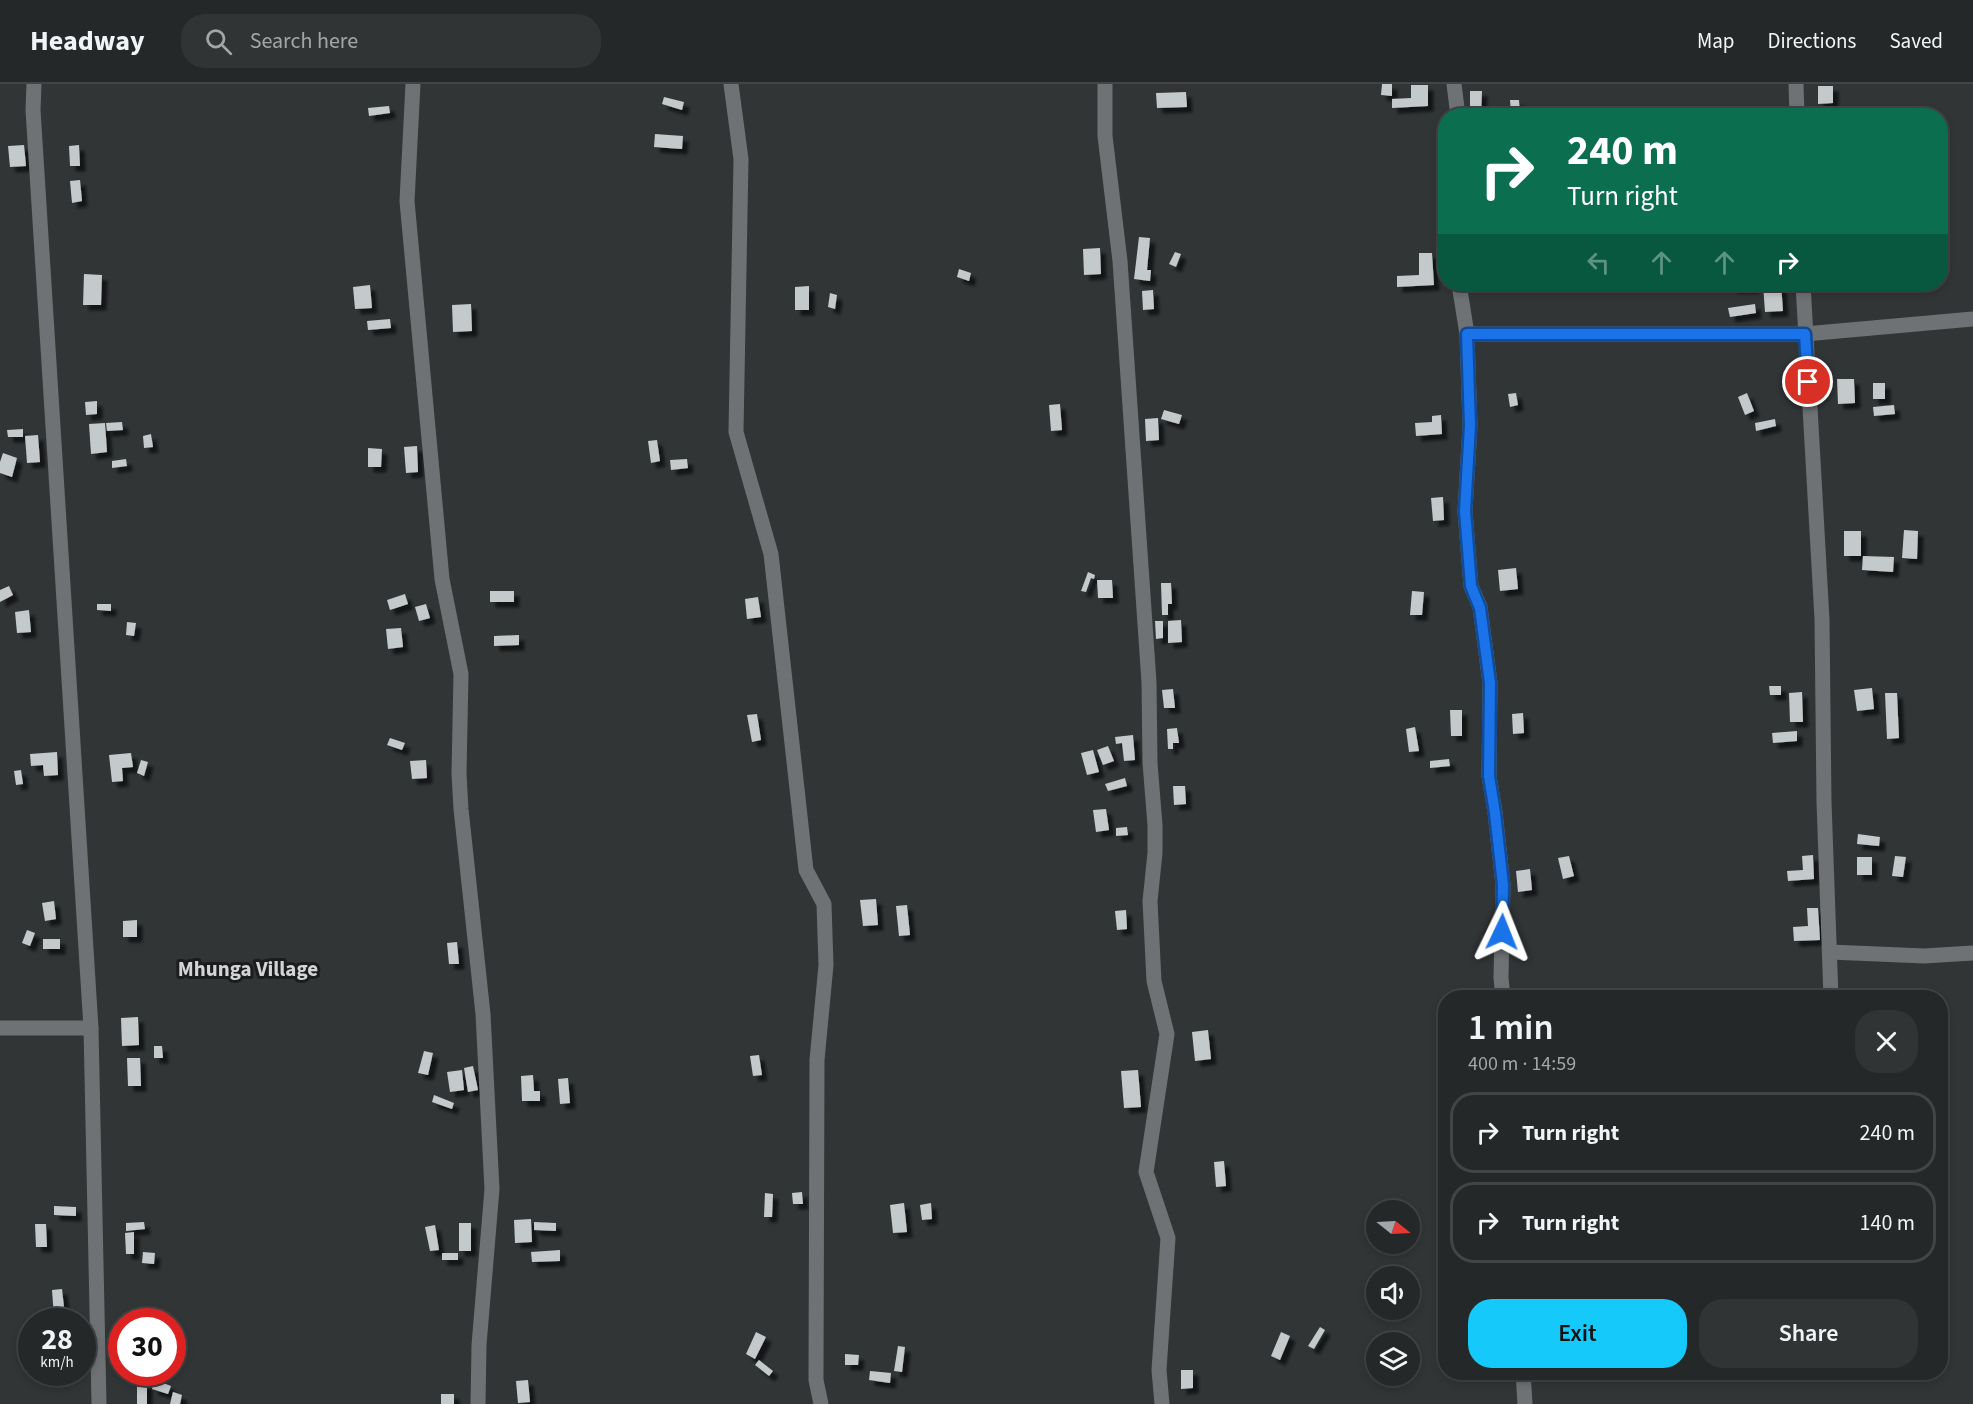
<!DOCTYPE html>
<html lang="en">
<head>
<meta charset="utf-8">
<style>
  body { margin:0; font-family:"Source Sans 3",sans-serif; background:#313434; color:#f1f3f6; height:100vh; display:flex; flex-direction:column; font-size:22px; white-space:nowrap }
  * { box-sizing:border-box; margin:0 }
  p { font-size:20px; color:#a3a6a8 }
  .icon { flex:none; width:33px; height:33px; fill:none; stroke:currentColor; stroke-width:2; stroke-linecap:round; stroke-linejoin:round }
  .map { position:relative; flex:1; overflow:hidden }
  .details { position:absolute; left:1438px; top:906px; width:510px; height:390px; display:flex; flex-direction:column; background:#252828; border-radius:24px; box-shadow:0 3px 9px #0003,0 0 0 2px #424445 }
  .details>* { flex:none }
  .banner { position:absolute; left:1438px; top:24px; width:510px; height:183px; border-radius:24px; box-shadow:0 3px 9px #0003,0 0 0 2px #424445; background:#0b6e4f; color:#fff; overflow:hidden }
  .needle { width:39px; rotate:108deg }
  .buttons { position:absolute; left:1366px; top:1116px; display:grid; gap:12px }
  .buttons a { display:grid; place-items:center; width:54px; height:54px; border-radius:50%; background:#252828; box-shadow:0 3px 9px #0003,0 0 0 2px #424445; font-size:30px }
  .speed { position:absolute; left:18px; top:1224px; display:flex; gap:12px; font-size:30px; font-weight:700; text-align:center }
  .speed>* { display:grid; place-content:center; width:78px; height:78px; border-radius:50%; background:#252828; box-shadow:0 3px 9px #0003,0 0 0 2px #424445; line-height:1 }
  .speed small { font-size:15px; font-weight:400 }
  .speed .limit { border:9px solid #d22; background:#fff; color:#111 }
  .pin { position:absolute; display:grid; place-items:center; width:51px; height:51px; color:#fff; margin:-26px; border:3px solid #fff; border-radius:50%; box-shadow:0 2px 6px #0007 }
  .me { position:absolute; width:66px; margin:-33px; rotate:2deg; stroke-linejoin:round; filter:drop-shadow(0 0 4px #0008) }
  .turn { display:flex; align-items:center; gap:21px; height:126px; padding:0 30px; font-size:27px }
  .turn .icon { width:78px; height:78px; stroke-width:2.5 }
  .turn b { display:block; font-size:42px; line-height:51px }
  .lanes { display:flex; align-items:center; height:57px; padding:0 30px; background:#0003; justify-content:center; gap:30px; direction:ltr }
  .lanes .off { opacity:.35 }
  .round { display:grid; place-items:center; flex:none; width:63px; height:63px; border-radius:24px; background:#313434 }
  .head { display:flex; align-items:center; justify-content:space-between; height:102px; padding:0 30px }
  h1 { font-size:36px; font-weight:600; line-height:45px }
  .button { display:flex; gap:12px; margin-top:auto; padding:12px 30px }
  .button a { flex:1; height:69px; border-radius:24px; background:#15cafb; color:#111; font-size:24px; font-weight:600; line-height:69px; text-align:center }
  .button a+a { background:#313434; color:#f1f3f6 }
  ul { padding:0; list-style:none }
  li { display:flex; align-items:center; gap:18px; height:81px; margin:0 12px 9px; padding:0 18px; border:3px solid #424445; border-radius:24px }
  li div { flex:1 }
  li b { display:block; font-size:22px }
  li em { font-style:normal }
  header { display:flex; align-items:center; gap:36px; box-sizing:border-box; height:84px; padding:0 30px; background:#252828; border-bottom:2px solid #424445 }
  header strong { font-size:28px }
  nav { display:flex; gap:33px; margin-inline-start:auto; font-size:21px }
  .search { width:420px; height:54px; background:#313434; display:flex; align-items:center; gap:15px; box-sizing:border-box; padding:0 21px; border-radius:24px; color:#a3a6a8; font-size:22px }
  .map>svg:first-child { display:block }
  .building { fill:#c4c9cb; filter:url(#shadow) }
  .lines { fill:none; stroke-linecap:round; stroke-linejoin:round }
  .minor { stroke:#6e7274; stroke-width:15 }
  .route-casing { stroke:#114b97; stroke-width:15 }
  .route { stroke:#1a73e8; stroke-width:10 }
  .labels { text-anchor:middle; stroke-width:6; stroke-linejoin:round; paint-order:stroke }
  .quarter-label { font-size:21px; font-weight:bold; fill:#d2d4d5; stroke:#1a1c1d }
</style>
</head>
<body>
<header>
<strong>Headway</strong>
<div class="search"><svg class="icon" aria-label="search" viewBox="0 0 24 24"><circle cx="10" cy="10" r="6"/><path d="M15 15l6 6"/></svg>Search here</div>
<nav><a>Map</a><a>Directions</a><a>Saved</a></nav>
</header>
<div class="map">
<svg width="1973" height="1320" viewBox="0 0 1973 1320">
  <defs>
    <filter id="shadow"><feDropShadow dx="5.5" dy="5.5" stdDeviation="1.5" flood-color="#0009"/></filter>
  </defs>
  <rect width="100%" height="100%" fill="#313536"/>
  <g class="building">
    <path d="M1382,0H1392V12L1381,11Z"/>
    <path d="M1411,1H1428V22L1392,24V15L1411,14Z"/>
    <path d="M1818,2H1833V19L1818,20Z"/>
    <path d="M1470,7H1482L1481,31H1470Z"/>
    <path d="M1186,8L1187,23L1157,24L1156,9Z"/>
    <path d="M664,13L684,18L682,26L662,20Z"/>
    <path d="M1510,16H1519L1520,29H1511Z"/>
    <path d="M389,22L390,29L369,32L368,24Z"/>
    <path d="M655,50L683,52L682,65L654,63Z"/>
    <path d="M24,61L26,82L10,83L8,62Z"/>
    <path d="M79,61L80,82H70L69,62Z"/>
    <path d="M80,96L82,117L72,119L70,97Z"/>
    <path d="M1139,153L1150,154L1147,186H1151L1150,197L1134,195Z"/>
    <path d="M1100,164L1101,190L1084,191L1083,165Z"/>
    <path d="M1175,168L1181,170L1176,183L1169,180Z"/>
    <path d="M1419,169H1432L1434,201L1397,203V192L1419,191Z"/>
    <path d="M959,185L971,189L969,197L957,193Z"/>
    <path d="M84,190L102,191L101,221H83Z"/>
    <rect x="1732" y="200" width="21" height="4"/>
    <path d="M1763,200H1781L1783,227L1765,228Z"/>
    <path d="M370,201L372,224L355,225L353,203Z"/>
    <path d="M809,202V226H795V203Z"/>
    <path d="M1153,206L1154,225L1143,226L1142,207Z"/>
    <path d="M830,209L837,211L835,225L828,223Z"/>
    <path d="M471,220L472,247L453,248L452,221Z"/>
    <path d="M1755,220L1756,229L1730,233L1728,224Z"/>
    <path d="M390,235L391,244L368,246L367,237Z"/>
    <path d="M1837,295H1854L1855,319L1838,320Z"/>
    <rect x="1873" y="299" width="12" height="16"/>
    <path d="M1516,309L1518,321L1510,323L1508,310Z"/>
    <path d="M1747,309L1754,327L1745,331L1738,313Z"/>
    <path d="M97,317V330L86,331L85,318Z"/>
    <path d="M1060,320L1062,346L1051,347L1049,321Z"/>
    <path d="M1894,321L1895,330L1874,332L1873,323Z"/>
    <path d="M1164,326L1182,331L1179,340L1161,335Z"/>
    <path d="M1441,331L1442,350L1416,352L1415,339L1432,338V332Z"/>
    <path d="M1158,334L1159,356L1146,357L1145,335Z"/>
    <path d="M1775,335L1776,342L1756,347L1755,339Z"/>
    <path d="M122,338L123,346L107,347L106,339Z"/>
    <path d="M105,339L107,368L91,370L89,340Z"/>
    <path d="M23,345V353H8L7,346Z"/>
    <path d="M151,350L153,363L144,364L143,352Z"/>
    <path d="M38,351L40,378L27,379L25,352Z"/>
    <path d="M657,356L660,377L651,379L648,357Z"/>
    <path d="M417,362L418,388L406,389L404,363Z"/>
    <path d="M368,364L382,365L381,383H368Z"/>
    <path d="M3,369L17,374L12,393L0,389V378Z"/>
    <path d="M126,375L127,382L112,384V377Z"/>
    <path d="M687,375L688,384L671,386L670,376Z"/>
    <path d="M1443,413L1444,436L1433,437L1431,414Z"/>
    <path d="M1904,446L1918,447L1917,475L1902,474Z"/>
    <rect x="1844" y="447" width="17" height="25"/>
    <path d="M1863,472L1894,473L1893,488L1862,486Z"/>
    <path d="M1516,484L1518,505L1500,507L1498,486Z"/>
    <path d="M1088,488L1095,491L1094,495L1091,494L1086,508L1081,507Z"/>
    <path d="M1097,496H1112L1113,514H1098Z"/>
    <path d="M1161,499H1171L1172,520H1168V531H1162Z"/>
    <path d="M9,502L13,511L0,518V506Z"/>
    <rect x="490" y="507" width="24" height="11"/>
    <path d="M1412,507L1424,508L1422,531H1410Z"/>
    <path d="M405,510L408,520L390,526L387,516Z"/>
    <path d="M758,513L761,533L747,535L745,515Z"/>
    <path d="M97,520H111V527L97,526Z"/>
    <path d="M426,520L430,534L419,537L415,523Z"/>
    <path d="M29,526L31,548L17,549L15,528Z"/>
    <path d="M1181,536L1182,558L1168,559V537Z"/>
    <path d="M1155,537H1163V554L1156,555Z"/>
    <path d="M127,538L136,539L134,552L126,551Z"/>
    <path d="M401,544L403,563L388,565L386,545Z"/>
    <path d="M519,551V561L494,562V552Z"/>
    <path d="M1769,602H1781V611H1770Z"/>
    <path d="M1872,604L1874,625L1857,627L1854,606Z"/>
    <path d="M1173,605L1175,624H1164L1162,606Z"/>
    <path d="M1802,608L1803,638H1790L1789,609Z"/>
    <path d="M1885,609H1897L1899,654L1887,655Z"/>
    <path d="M1450,626H1462V652H1451Z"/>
    <path d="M1523,629L1524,649L1513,650L1512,630Z"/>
    <path d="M757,630L761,656L752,658L747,631Z"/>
    <path d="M1415,643L1419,667L1409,668L1406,645Z"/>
    <path d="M1177,644L1179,659H1173V665H1168L1167,645Z"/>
    <path d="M1797,647V657L1773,659L1772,649Z"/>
    <path d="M1133,651L1135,676L1124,677L1122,659L1116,660L1115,653Z"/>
    <path d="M390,654L405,659L402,666L387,661Z"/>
    <path d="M1108,662L1114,677L1103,681L1097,666Z"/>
    <path d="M1093,666L1099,688L1087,691L1081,669Z"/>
    <path d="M57,668L58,691L44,692L43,681L31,682L30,670Z"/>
    <path d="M131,669L133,683L122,684L123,697L112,698L109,671Z"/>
    <path d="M1449,675L1450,682L1430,684V677Z"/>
    <path d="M141,676L148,678L144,692L137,689Z"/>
    <path d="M426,676L427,694L412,695L410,677Z"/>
    <path d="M21,686L23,700L16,701L14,687Z"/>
    <path d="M1125,694L1127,702L1108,707L1105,700Z"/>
    <path d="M1173,702H1185L1186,720L1174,721Z"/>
    <path d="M1106,725L1109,746L1096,748L1093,726Z"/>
    <path d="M1127,743L1128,751L1116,752V744Z"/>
    <path d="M1858,750L1880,753L1879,762L1857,760Z"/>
    <path d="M1813,771L1814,795L1788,797L1787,787L1803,786L1802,772Z"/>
    <path d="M1569,772L1574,792L1563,795L1558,774Z"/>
    <path d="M1895,772L1906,773L1903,793L1892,792Z"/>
    <rect x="1857" y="773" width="15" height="18"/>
    <path d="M1530,785L1532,806L1518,808L1516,787Z"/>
    <path d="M876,815L878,841L863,842L860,816Z"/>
    <path d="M54,817L56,835L45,837L42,819Z"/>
    <path d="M907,821L910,851L899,852L896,822Z"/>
    <path d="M1807,824H1818L1820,856L1794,857L1793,843L1808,842Z"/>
    <path d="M1126,826L1127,845L1117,846L1115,827Z"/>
    <path d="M137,836V853H123V837Z"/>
    <path d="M27,846L35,849L30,862L22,859Z"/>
    <rect x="43" y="855" width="17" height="10"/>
    <path d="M457,858L459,880H449L447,859Z"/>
    <path d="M1854,905H1864V914H1853Z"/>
    <path d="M1866,905L1912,906L1911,914H1866Z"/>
    <path d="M138,933L139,961L122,962L121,934Z"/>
    <path d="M1208,946L1211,975L1195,977L1192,948Z"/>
    <path d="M154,962H162L163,974H154Z"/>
    <path d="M424,967L433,969L428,991L418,989Z"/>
    <path d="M759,971L762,991L753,992L750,972Z"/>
    <path d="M127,974H140L141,1002H128Z"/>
    <path d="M473,982L478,1006L468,1008L464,984Z"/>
    <path d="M462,986L464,1006L450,1008L447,988Z"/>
    <path d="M1138,986L1141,1023L1124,1024L1121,987Z"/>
    <path d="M533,991L534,1007H540V1017H522L521,992Z"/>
    <path d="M568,994L570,1019L560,1020L558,995Z"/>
    <path d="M434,1011L454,1019L452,1025L432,1018Z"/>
    <path d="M1224,1077L1226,1102L1216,1103L1214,1078Z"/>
    <path d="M802,1108L803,1120H793L792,1109Z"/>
    <path d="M765,1109L773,1110L772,1133H764Z"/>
    <path d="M904,1119L907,1148L893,1149L890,1121Z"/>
    <path d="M931,1119L932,1135L922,1136L920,1121Z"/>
    <path d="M54,1122L76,1123V1132L54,1131Z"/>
    <path d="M531,1135L532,1158L515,1159L514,1136Z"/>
    <path d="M144,1138L145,1145L126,1147V1139Z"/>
    <path d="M534,1138L556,1139V1147L534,1146Z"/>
    <rect x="459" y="1139" width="12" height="28"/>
    <path d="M35,1140H46L47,1163H36Z"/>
    <path d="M435,1141L439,1166L430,1167L425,1143Z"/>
    <path d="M134,1148V1170H126L125,1149Z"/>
    <path d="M560,1166V1177L532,1178L531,1168Z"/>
    <path d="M143,1168L155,1169L154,1180L142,1179Z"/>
    <rect x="442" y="1169" width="16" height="7"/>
    <path d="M62,1205L65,1232L54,1233L52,1206Z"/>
    <path d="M1320,1243L1325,1246L1314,1265L1308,1262Z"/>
    <path d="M756,1248L766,1253L755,1275L746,1270Z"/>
    <path d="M1281,1248L1290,1252L1280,1276L1271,1272Z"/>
    <path d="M898,1262L905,1263L902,1288L894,1287Z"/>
    <path d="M845,1270L859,1271L858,1281H845Z"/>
    <path d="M759,1276L773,1287L769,1292L755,1281Z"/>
    <path d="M1181,1286H1193V1304L1181,1305Z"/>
    <path d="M870,1287L891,1289L890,1299L869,1296Z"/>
    <path d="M155,1296L171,1302L168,1310L152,1305Z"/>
    <path d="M528,1296L530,1318L518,1319L516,1297Z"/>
    <rect x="137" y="1299" width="10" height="21"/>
    <path d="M173,1308L182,1311L180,1320H170Z"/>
    <rect x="441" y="1310" width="13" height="10"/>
  </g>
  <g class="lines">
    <g class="minor">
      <path d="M34,0L33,26L91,944L99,1320"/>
      <path d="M413,0L407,117L442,495L461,590L459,690L461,725L483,930L492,1105L479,1261L478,1320"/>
      <path d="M731,0L741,75L736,348L771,470L806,786L824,820L826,881L817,976L816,1296L821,1320"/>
      <path d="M1105,0V52L1120,177L1149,598L1150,679L1155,741V769L1150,817L1154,897L1167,950L1146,1088L1168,1154L1159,1286L1162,1320"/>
      <path d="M1454,0L1458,32"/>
      <path d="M1796,0L1797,32"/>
      <path d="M1459,200L1467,250L1470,342L1465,427L1471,502L1480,523L1490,599L1489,692L1495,728L1503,801L1501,894L1503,914"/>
      <path d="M1803,200L1822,535L1824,718L1831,914"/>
      <path d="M1467,250H1805L1973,235"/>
      <path d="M1830,868L1924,872L1973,869"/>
      <path d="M0,944H91"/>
      <path d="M1523,1288L1525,1320"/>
    </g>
  </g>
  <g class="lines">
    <defs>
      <path id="route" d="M1502,848L1503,801L1495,729L1489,692L1490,599L1480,524L1471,502L1465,427L1470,342L1467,250H1805L1808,298"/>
    </defs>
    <use href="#route" class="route-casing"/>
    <use href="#route" class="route"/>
  </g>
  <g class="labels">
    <g class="quarter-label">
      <text x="248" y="892">Mhunga Village</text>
    </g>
  </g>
</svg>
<div class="buttons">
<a><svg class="needle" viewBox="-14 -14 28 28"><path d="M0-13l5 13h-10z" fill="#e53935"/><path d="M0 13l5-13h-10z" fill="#a3a6a8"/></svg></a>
<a><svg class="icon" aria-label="sound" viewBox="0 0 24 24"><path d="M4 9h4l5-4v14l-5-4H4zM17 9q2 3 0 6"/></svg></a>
<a><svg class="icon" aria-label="layers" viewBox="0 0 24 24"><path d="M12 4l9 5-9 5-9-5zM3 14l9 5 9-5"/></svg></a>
</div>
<div class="speed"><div>28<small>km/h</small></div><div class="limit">30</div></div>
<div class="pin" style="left:1808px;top:298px;background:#d93025"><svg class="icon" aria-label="arrive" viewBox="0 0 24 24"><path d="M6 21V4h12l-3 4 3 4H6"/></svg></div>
<svg class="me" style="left:1502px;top:848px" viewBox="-20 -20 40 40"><path d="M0-17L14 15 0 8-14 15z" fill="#1a73e8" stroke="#fff" stroke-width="4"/></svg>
<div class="banner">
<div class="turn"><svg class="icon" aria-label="right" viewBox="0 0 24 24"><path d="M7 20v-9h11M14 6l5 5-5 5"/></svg><div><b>240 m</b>Turn right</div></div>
<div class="lanes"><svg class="icon off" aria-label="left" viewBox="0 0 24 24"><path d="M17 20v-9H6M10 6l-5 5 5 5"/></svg><svg class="icon off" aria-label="ahead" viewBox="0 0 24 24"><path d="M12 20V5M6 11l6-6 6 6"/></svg><svg class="icon off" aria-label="ahead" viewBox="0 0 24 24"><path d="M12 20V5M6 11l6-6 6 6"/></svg><svg class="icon" aria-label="right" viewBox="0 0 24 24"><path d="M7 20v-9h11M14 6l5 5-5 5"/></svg></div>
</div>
<section class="details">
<div class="head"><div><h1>1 min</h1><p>400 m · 14:59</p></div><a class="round"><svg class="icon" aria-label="close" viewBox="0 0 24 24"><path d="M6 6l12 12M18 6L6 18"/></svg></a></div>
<ul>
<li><svg class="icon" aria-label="right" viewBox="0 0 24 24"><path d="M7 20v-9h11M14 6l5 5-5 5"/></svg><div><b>Turn right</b></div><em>240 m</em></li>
<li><svg class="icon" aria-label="right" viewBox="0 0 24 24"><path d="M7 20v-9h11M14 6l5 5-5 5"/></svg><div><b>Turn right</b></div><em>140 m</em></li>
</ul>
<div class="button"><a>Exit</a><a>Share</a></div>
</section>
</div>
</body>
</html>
